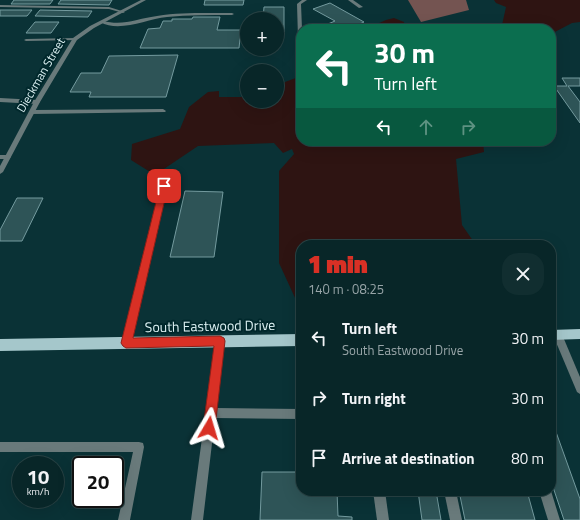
<!DOCTYPE html>
<html lang="en">
<head>
<meta charset="utf-8">
<style>
  body { margin:0; font-family:"Titillium Web",sans-serif; background:#112e30; color:#f1f3f6; height:100vh; display:flex; flex-direction:column; font-size:15px; white-space:nowrap }
  * { box-sizing:border-box; margin:0 }
  p { font-size:13px; color:#98a5a8 }
  .icon { flex:none; width:22px; height:22px; fill:none; stroke:currentColor; stroke-width:2; stroke-linecap:round; stroke-linejoin:round }
  .map { position:relative; flex:1; overflow:hidden }
  .panel { position:absolute; left:296px; top:240px; width:260px; height:256px; display:flex; flex-direction:column; background:#082628; border-radius:16px; box-shadow:0 4px 16px #0002,0 0 0 1px #294345 }
  .panel>* { flex:none }
  .top-card { position:absolute; left:296px; top:24px; width:260px; height:122px; border-radius:16px; box-shadow:0 4px 16px #0002,0 0 0 1px #294345; background:#0b6e4f; color:#fff; overflow:hidden }
  .controls { position:absolute; left:240px; top:12px; display:grid; gap:8px }
  .controls a { display:grid; place-items:center; width:44px; height:44px; border-radius:50%; background:#082628; box-shadow:0 4px 16px #0002,0 0 0 1px #294345; font-size:20px }
  .speed { position:absolute; left:12px; top:456px; display:flex; gap:8px; font-size:20px; font-weight:700; text-align:center }
  .speed>* { display:grid; place-content:center; width:52px; height:52px; border-radius:50%; background:#082628; box-shadow:0 4px 16px #0002,0 0 0 1px #294345; line-height:1 }
  .speed small { font-size:10px; font-weight:400 }
  .speed .limit { border:2px solid #111; border-radius:6px; background:#fff; color:#111 }
  .pin { position:absolute; display:grid; place-items:center; width:34px; height:34px; color:#fff; margin:-17px; border-radius:8px; box-shadow:0 2px 6px #0006 }
  .me { position:absolute; width:44px; margin:-22px; rotate:7deg; stroke-linejoin:round; filter:drop-shadow(0 0 3px #0008) }
  .turn { display:flex; align-items:center; gap:14px; height:84px; padding:0 12px; font-size:18px }
  .turn .icon { width:52px; height:52px; stroke-width:2.5 }
  .turn b { display:block; font-size:28px; line-height:34px }
  .lanes { display:flex; align-items:center; height:38px; padding:0 12px; background:#0003; justify-content:center; gap:20px; direction:ltr }
  .lanes .off { opacity:.35 }
  .round { display:grid; place-items:center; flex:none; width:42px; height:42px; border-radius:16px; background:#112e30 }
  .summary { display:flex; align-items:center; justify-content:space-between; height:68px; padding:0 12px }
  h1 { font-size:24px; font-weight:800; line-height:30px; color:#d93025 }
  ul { padding:0; list-style:none }
  li { display:flex; align-items:center; gap:12px; height:60px; padding:0 12px }
  li div { flex:1 }
  li b { display:block; font-size:15px }
  li em { font-style:normal }
  .map>svg:first-child { display:block }
  .forest { fill:#745451 }
  .water { fill:#2e1412 }
  .building { fill:#2e5457; stroke:#749b9f }
  .lines { fill:none; stroke-linecap:round; stroke-linejoin:round }
  .lane { fill:#697a7b; fill-rule:evenodd }
  .street { fill:#697a7b; fill-rule:evenodd }
  .primary { fill:#a5c7cb; fill-rule:evenodd }
  .route { fill:#d93025; stroke:#8d1f18 }
  .labels { text-anchor:middle; stroke-width:4; stroke-linejoin:round; paint-order:stroke }
  .far-street-label { font-size:12px; fill:#dbf0f2; stroke:#00282c }
  .street-label { font-size:14px; fill:#dbf0f2; stroke:#00282c }
</style>
</head>
<body>
<div class="map">
<svg width="580" height="520" viewBox="0 0 580 520">
  <rect width="100%" height="100%" fill="#0a3236"/>
  <path class="forest" d="M408,0H466L469,10L421,22Z"/>
  <g class="water">
    <path d="M494,0H580V22L572,23L551,34V29H483L485,25H502L506,7L496,3Z"/>
    <path d="M394,18L404,22L405,29H366L386,20Z"/>
    <path d="M301,76V141H483L484,152L456,159L462,225L476,245H301V300H296L279,263V171L294,154L292,149L283,153L274,143L198,146L155,175L131,160L132,144L180,129L189,107L208,92L219,91V97H241L247,95V101H277V85Z"/>
  </g>
  <g class="building">
    <path d="M14,0H53L50,4H11Z"/>
    <path d="M61,0H112L109,5L58,4Z"/>
    <path d="M205,0H244L243,5H204Z"/>
    <path d="M330,3L364,22L349,29H316L335,21L313,9Z"/>
    <path d="M264,7H284V32H277V19H263Z"/>
    <path d="M0,10H32L27,16H0Z"/>
    <path d="M40,10L92,11L88,17L35,16Z"/>
    <path d="M193,17H220L217,30H241L239,48H140L148,29L160,28L163,21H172V19H192Z"/>
    <path d="M35,22H59L51,33H26Z"/>
    <path d="M178,55L166,97H89L91,92H70L81,73H101L109,56Z"/>
    <path d="M562,78H580V86H568L580,102V123L554,86H567Z"/>
    <path d="M185,191L223,192L214,257H170Z"/>
    <path d="M17,198H43L22,241H0V230Z"/>
    <path d="M551,418L580,499V520H564L551,481Z"/>
    <path d="M262,472H301V491H337L338,516L352,517V520H260Z"/>
    <path d="M418,491H436L441,520H422Z"/>
    <path d="M459,491H527L535,520H465Z"/>
  </g>
  <g class="lines">
    <g class="lane">
      <path d="M302,0H307L301,4L302,29H301L300,39L298,38L297,4Z"/>
      <path d="M348,0H353L363,7L359,8Z"/>
      <path d="M0,5L109,7L125,12L123,13L109,9L0,7Z"/>
      <path d="M207,13H232L234,14L232,15C210,15 188,15 167,17C146,19 120,33 100,22L102,21C125,26 135,19 157,16C174,13 191,13 207,13Z"/>
      <path d="M75,38H77V40L26,41L24,40L26,39Z"/>
      <path d="M0,98L37,100L40,102L37,104L0,102Z"/>
      <path d="M163,109L166,111L165,112L32,114L29,112L32,110Z"/>
      <path d="M0,155H8L11,157L8,159H0Z"/>
      <path d="M164,183L167,186L131,343L129,346L126,347L123,346L121,343L161,186Z"/>
      <path d="M558,331L561,332L580,377V394L577,392L553,335L555,332Z"/>
      <path d="M220,337L223,338L225,341L216,408L301,409V419L215,418L203,520H191L215,341L217,338Z"/>
      <path d="M0,442H139L143,443L144,447L130,520H118L133,452H0Z"/>
      <path d="M373,491H385L389,520H377Z"/>
      <path d="M444,491H456L462,520H450Z"/>
      <path d="M539,491H551L560,520H548Z"/>
    </g>
    <path class="street" d="M141,0H146L94,28L77,40L40,102L3,172L0,174V166L34,102L73,38L90,26Z"/>
    <g class="primary">
      <path d="M580,329V339L551,340V330Z"/>
      <path d="M301,334V346L0,351V339Z"/>
    </g>
  </g>
  <path class="route" d="M164,183L168,186L133,338L220,336L224,338L225,341L215,428L213,432L209,434L205,432L203,428L214,346L126,348L123,346L121,343L160,186Z"/>
  <g class="labels">
    <g class="far-street-label">
      <text transform="translate(41 75) rotate(-60)" y="4">Dieckman Street</text>
    </g>
    <g class="street-label">
      <text transform="translate(210 326) rotate(-1)" y="5">South Eastwood Drive</text>
    </g>
  </g>
</svg>
<div class="controls">
<a>+</a>
<a>−</a>
</div>
<div class="speed"><div>10<small>km/h</small></div><div class="limit">20</div></div>
<div class="pin" style="left:164px;top:186px;background:#d93025"><svg class="icon" aria-label="arrive" viewBox="0 0 24 24"><path d="M6 21V4h12l-3 4 3 4H6"/></svg></div>
<svg class="me" style="left:209px;top:428px" viewBox="-20 -20 40 40"><path d="M0-17L14 15 0 8-14 15z" fill="#d93025" stroke="#fff" stroke-width="4"/></svg>
<div class="top-card">
<div class="turn"><svg class="icon" aria-label="left" viewBox="0 0 24 24"><path d="M17 20v-9H6M10 6l-5 5 5 5"/></svg><div><b>30 m</b>Turn left</div></div>
<div class="lanes"><svg class="icon" aria-label="left" viewBox="0 0 24 24"><path d="M17 20v-9H6M10 6l-5 5 5 5"/></svg><svg class="icon off" aria-label="ahead" viewBox="0 0 24 24"><path d="M12 20V5M6 11l6-6 6 6"/></svg><svg class="icon off" aria-label="right" viewBox="0 0 24 24"><path d="M7 20v-9h11M14 6l5 5-5 5"/></svg></div>
</div>
<section class="panel">
<div class="summary"><div><h1>1 min</h1><p>140 m · 08:25</p></div><a class="round"><svg class="icon" aria-label="close" viewBox="0 0 24 24"><path d="M6 6l12 12M18 6L6 18"/></svg></a></div>
<ul>
<li><svg class="icon" aria-label="left" viewBox="0 0 24 24"><path d="M17 20v-9H6M10 6l-5 5 5 5"/></svg><div><b>Turn left</b><p>South Eastwood Drive</p></div><em>30 m</em></li>
<li><svg class="icon" aria-label="right" viewBox="0 0 24 24"><path d="M7 20v-9h11M14 6l5 5-5 5"/></svg><div><b>Turn right</b></div><em>30 m</em></li>
<li><svg class="icon" aria-label="arrive" viewBox="0 0 24 24"><path d="M6 21V4h12l-3 4 3 4H6"/></svg><div><b>Arrive at destination</b></div><em>80 m</em></li>
</ul>
</section>
</div>
</body>
</html>
